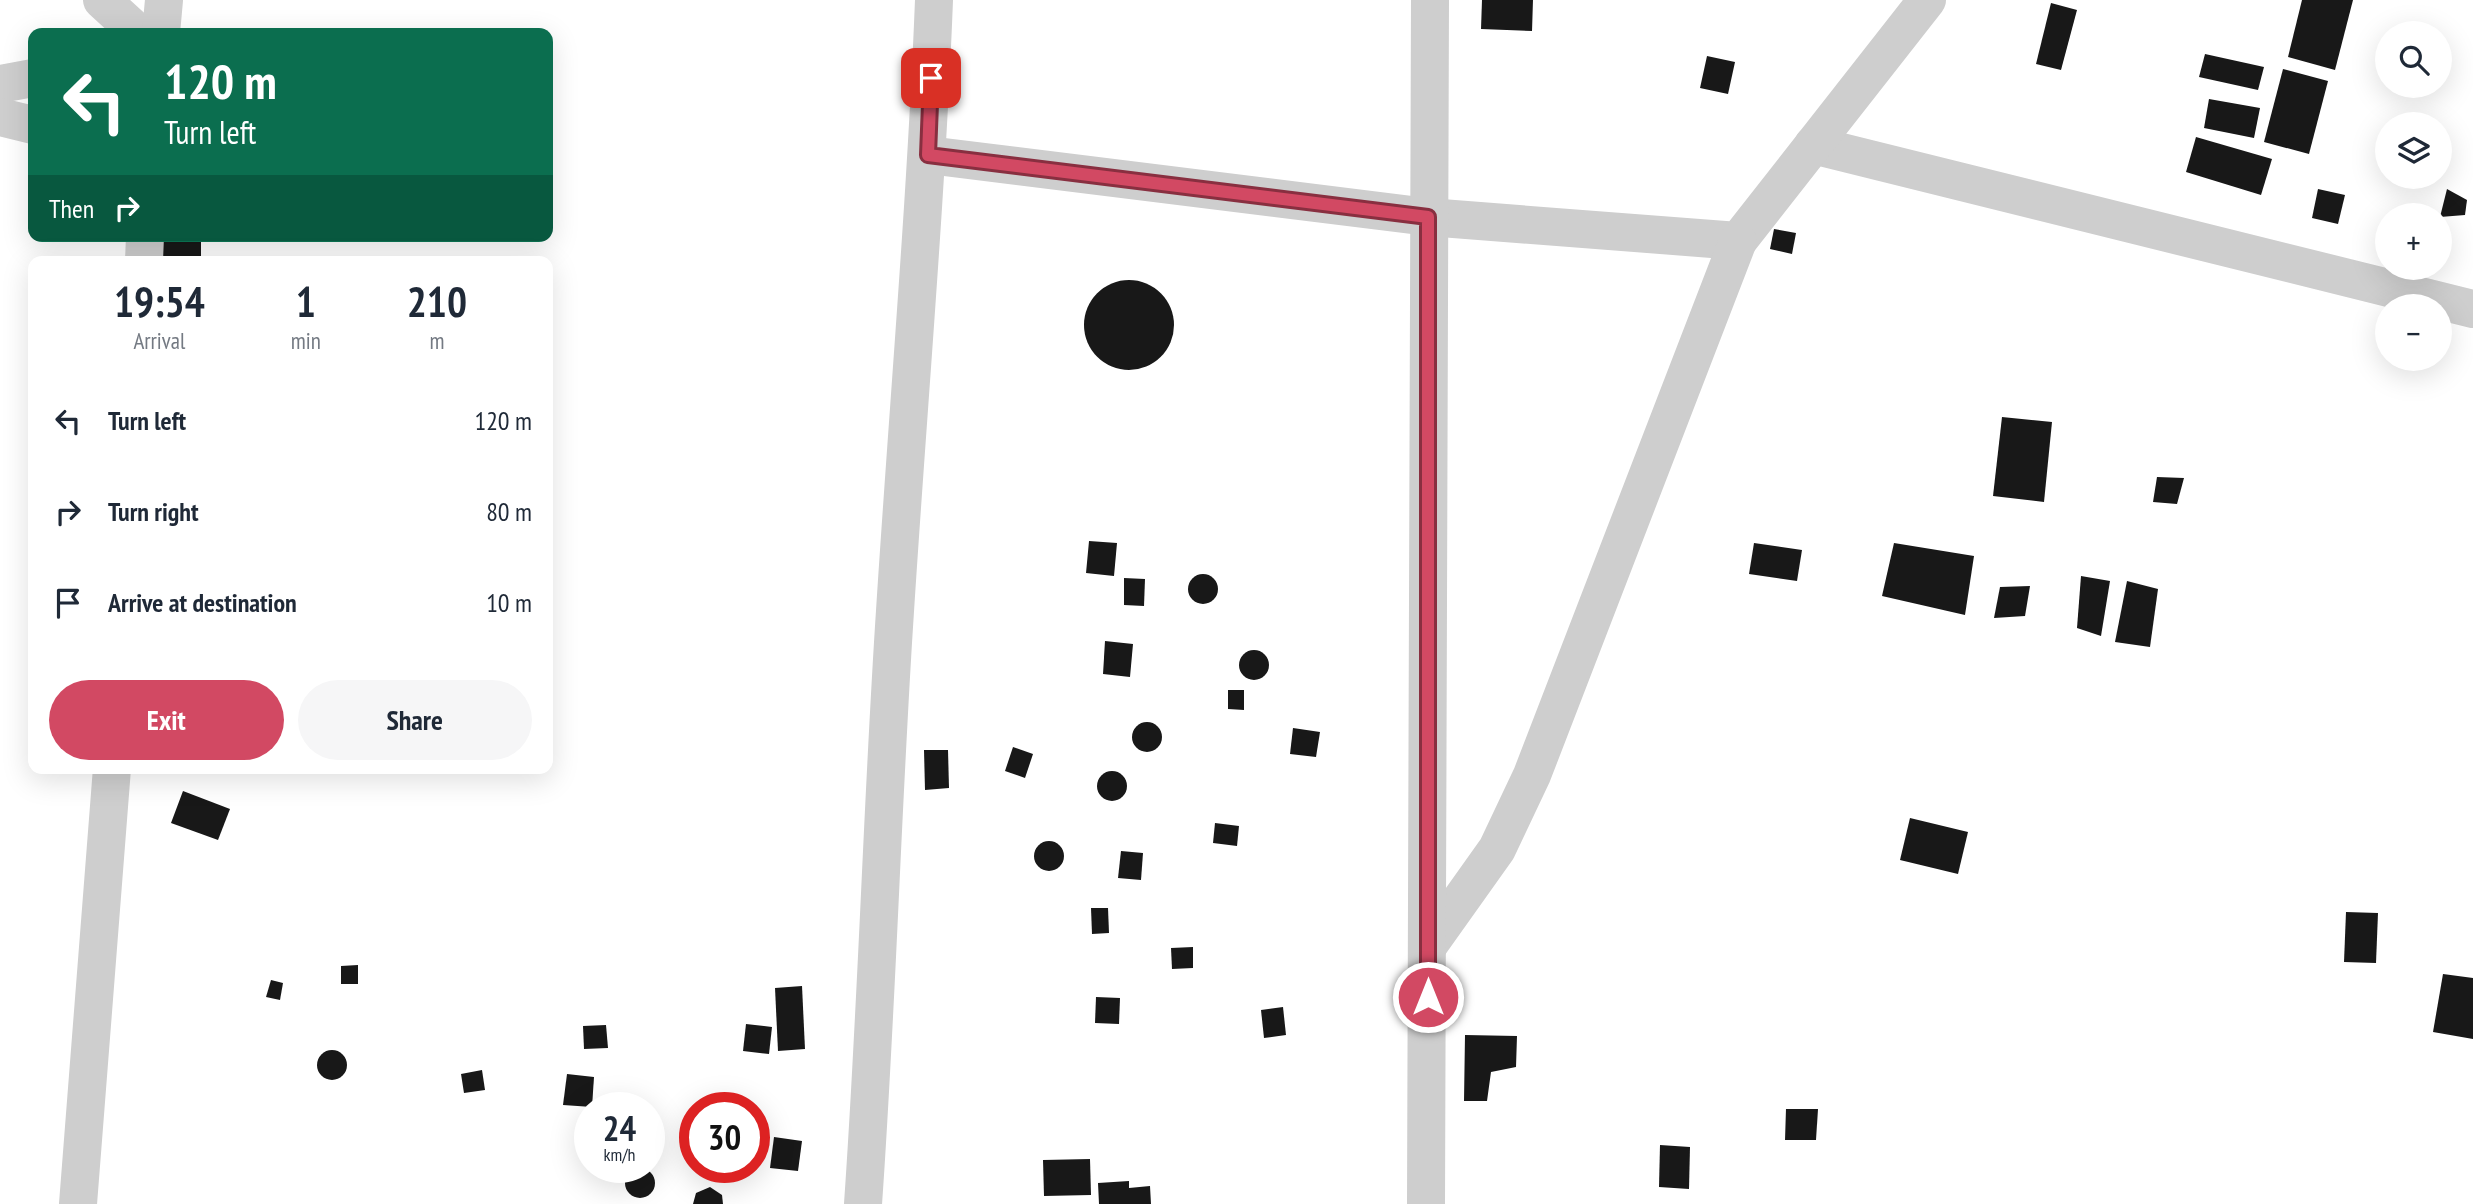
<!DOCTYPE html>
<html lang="en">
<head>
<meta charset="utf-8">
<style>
  body { margin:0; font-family:"PT Sans Narrow",sans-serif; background:#f6f6f7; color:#1f2937; height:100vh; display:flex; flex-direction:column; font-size:26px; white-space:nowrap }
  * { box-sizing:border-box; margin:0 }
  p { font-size:23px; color:#747a83 }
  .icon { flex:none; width:38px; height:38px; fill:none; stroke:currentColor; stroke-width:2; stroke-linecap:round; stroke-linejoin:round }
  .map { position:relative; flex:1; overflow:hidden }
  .panel { position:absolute; left:28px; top:256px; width:525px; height:518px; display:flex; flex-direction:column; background:#fff; border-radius:14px; box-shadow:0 7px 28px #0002 }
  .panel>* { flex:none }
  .top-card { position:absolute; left:28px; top:28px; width:525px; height:214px; border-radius:14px; box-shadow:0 7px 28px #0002; background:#0b6e4f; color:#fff; overflow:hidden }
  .fabs { position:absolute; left:2375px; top:21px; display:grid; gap:14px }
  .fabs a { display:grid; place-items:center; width:77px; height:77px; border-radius:50%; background:#fff; box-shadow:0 7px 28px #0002; font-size:35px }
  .speed { position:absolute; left:574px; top:1092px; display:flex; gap:14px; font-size:35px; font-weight:700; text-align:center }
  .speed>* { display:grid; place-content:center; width:91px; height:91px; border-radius:50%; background:#fff; box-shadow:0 7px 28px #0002; line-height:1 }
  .speed small { font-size:18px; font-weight:400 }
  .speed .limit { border:10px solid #d22; background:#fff; color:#111 }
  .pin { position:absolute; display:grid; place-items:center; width:60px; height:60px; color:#fff; margin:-30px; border-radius:14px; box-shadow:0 4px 10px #0006 }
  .me { position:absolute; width:77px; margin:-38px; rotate:0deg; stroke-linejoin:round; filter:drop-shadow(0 0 5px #0008) }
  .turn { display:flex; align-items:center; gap:24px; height:147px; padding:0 21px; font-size:32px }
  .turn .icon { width:91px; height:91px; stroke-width:2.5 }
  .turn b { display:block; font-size:49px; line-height:60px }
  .then { display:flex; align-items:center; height:66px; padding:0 21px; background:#0003; gap:14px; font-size:26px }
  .eta { display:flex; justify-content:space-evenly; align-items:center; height:119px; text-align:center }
  .eta b { font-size:42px; font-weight:700; line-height:49px }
  .button { display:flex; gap:14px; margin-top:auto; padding:14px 21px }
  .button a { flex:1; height:80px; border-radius:42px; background:#d24963; color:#fff; font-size:28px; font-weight:700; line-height:80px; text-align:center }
  .button a+a { background:#f6f6f7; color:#1f2937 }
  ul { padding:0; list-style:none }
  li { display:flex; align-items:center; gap:21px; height:91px; padding:0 21px }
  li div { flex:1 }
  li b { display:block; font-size:26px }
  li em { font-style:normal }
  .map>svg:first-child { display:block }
  .building { fill:#181818 }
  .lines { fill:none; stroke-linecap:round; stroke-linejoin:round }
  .minor { stroke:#cecece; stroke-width:38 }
  .route-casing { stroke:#882f40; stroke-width:18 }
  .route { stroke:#d24963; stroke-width:12 }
</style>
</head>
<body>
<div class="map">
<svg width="2473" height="1204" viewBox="0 0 2473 1204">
  <rect width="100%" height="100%" fill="#fff"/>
  <g class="building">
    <path d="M1482,0H1533L1532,31L1481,29Z"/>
    <path d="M2302,0H2353L2335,70L2288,57Z"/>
    <path d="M2051,3L2077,10L2061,70L2036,64Z"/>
    <path d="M2205,54L2264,67L2258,90L2199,77Z"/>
    <path d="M1707,56L1735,62L1728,94L1700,88Z"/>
    <path d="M2283,69L2328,81L2309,154L2264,142Z"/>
    <path d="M2209,99L2260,108L2254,138L2204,128Z"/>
    <path d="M2196,137L2272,159L2261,195L2186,172Z"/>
    <path d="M2318,189L2345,195L2338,224L2312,218Z"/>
    <path d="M2447,189L2467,200L2465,215L2440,217Z"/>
    <path d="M1774,229L1796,233L1792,254L1770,249Z"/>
    <path d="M160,239L201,241V261H160Z"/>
    <circle cx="1129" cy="325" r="45"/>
    <path d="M2002,417L2052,422L2044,502L1993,496Z"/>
    <path d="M2157,477L2184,478L2177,504L2153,502Z"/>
    <path d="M1089,541L1117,543L1114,576L1086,573Z"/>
    <path d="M1754,543L1802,550L1797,581L1749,574Z"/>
    <path d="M1894,543L1974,556L1965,615L1882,596Z"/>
    <circle cx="1203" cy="589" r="15"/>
    <path d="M2081,576L2110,581L2101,636L2077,628Z"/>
    <path d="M1124,578L1145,579L1144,606L1124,605Z"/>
    <path d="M2127,581L2158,589L2150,647L2115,642Z"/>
    <path d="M2030,586L2025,616L1994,618L2000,587Z"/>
    <path d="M1105,641L1133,644L1130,677L1103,674Z"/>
    <circle cx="1254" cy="665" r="15"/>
    <path d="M1228,690H1244V710L1228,709Z"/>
    <circle cx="1147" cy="737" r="15"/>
    <path d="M1293,728L1320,732L1316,757L1290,754Z"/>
    <path d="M1013,747L1033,754L1025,778L1005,771Z"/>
    <path d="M924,750H948L949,788L925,790Z"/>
    <circle cx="1112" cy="786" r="15"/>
    <path d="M183,791L230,809L218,840L171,823Z"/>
    <path d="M1910,818L1968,832L1958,874L1900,860Z"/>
    <path d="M1215,823L1239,826L1237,846L1213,843Z"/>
    <circle cx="1049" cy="856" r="15"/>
    <path d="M1121,851L1143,853L1141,880L1118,878Z"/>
    <path d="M1091,908H1108L1109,933L1092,934Z"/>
    <path d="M2346,912L2378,913L2376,963L2344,962Z"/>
    <path d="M1193,947V968L1172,969L1171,948Z"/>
    <path d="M358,965V984H341V966Z"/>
    <path d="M2443,974L2473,978V1039L2433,1032Z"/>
    <path d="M271,980L283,983L280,1000L266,997Z"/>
    <path d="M802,986L805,1049L778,1051L775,988Z"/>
    <path d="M1096,997L1120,998L1119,1024L1095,1023Z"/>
    <path d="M1283,1007L1286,1035L1264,1038L1261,1010Z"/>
    <path d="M746,1024L772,1027L769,1054L743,1051Z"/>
    <path d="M606,1025L608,1048L584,1049L583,1026Z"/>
    <path d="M1465,1035L1517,1036L1516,1067L1491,1072L1487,1101H1464Z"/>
    <circle cx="332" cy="1065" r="15"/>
    <path d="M482,1070L485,1090L464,1093L461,1074Z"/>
    <path d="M567,1074L594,1077L592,1107L563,1105Z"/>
    <path d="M1786,1109H1818L1816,1140H1785Z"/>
    <path d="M774,1137L802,1141L798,1171L770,1168Z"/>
    <path d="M1660,1145L1690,1147L1689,1189L1659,1187Z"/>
    <path d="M1090,1159L1091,1195L1044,1196L1043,1160Z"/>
    <circle cx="640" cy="1183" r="15"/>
    <path d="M1129,1181V1188L1150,1186L1151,1204H1099L1098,1183Z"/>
    <path d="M710,1187L722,1195L723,1204H693L696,1193Z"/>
  </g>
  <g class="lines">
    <g class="minor">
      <path d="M102,0L138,33"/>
      <path d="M161,33L164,0"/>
      <path d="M0,84L33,78"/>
      <path d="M0,117L33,125"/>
      <path d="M1813,145L2473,309"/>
      <path d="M928,155L1428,217L1738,241L1927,0"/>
      <path d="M144,261L145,236"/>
      <path d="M1428,946L1497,849L1532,775L1738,241"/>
      <path d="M78,1204L112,768"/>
      <path d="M863,1204C877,1006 882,808 895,611C908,407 926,204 934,0"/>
      <path d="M1426,1204L1430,0"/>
    </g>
  </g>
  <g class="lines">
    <defs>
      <path id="route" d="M931,78L928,155L1428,217V997"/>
    </defs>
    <use href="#route" class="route-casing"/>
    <use href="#route" class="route"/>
  </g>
</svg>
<div class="fabs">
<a><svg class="icon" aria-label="search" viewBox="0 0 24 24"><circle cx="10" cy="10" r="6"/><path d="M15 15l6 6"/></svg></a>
<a><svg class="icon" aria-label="layers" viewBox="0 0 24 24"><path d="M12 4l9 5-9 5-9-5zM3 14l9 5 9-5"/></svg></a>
<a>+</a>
<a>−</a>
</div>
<div class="speed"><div>24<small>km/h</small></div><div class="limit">30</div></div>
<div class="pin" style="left:931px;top:78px;background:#d93025"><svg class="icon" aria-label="arrive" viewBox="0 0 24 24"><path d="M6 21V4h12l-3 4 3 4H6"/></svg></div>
<svg class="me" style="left:1428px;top:997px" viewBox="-20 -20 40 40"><circle r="17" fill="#d24963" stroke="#fff" stroke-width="3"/><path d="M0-11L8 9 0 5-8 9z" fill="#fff"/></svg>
<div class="top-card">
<div class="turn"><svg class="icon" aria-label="left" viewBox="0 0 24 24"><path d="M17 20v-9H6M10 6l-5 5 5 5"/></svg><div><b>120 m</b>Turn left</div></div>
<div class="then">Then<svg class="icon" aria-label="right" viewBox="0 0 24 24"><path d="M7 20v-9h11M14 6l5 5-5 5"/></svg></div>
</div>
<section class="panel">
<div class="eta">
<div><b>19:54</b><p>Arrival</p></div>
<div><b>1</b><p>min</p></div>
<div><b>210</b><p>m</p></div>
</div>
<ul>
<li><svg class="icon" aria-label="left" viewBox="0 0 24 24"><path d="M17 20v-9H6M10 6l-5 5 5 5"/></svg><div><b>Turn left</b></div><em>120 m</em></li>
<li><svg class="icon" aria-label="right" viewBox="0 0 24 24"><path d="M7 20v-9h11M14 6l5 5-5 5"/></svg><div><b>Turn right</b></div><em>80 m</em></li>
<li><svg class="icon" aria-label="arrive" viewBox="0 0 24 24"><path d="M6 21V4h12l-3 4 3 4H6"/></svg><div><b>Arrive at destination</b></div><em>10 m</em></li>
</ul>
<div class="button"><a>Exit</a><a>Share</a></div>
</section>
</div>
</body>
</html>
